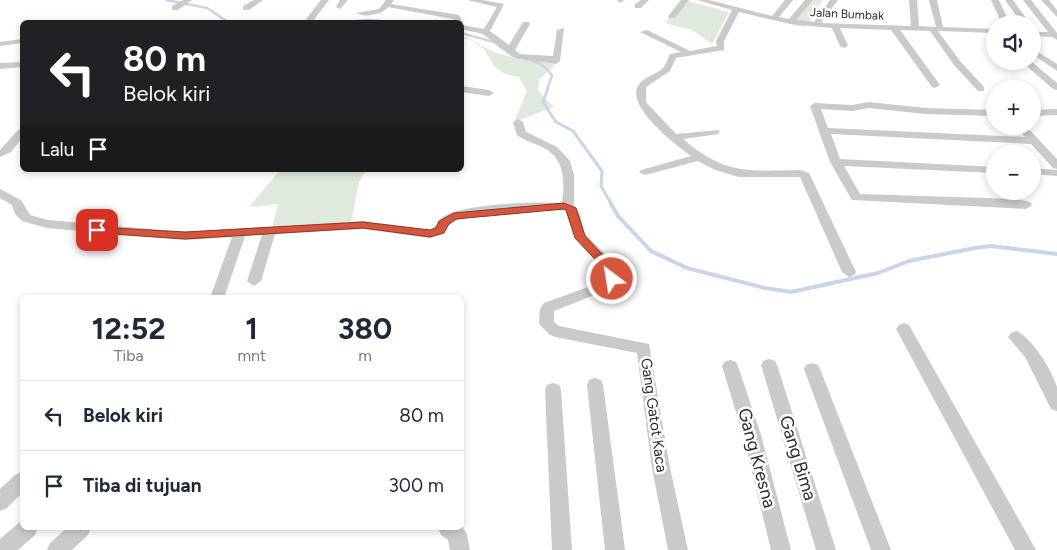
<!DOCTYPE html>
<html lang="id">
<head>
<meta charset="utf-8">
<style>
  body { margin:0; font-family:Figtree,sans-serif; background:#f6f6f7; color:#1f2937; height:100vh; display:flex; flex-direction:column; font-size:19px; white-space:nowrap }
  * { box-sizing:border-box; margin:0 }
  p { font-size:16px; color:#747a83 }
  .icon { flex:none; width:28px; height:28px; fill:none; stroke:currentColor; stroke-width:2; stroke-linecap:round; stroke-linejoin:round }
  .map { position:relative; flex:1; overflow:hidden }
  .drawer { position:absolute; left:20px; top:295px; width:444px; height:235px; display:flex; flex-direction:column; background:#fff; border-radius:8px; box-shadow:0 2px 8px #0003 }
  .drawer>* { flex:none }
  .hud { position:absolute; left:20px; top:20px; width:444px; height:152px; border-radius:8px; box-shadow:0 2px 8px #0003; background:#202124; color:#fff; overflow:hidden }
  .controls { position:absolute; left:986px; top:15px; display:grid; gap:10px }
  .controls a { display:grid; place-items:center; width:55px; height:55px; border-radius:50%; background:#fff; box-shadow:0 2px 8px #0003; font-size:25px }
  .pin { position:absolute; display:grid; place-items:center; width:42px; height:42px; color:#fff; margin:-21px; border-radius:10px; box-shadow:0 2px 8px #0006 }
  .me { position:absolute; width:55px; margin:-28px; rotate:329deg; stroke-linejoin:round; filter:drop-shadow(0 0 4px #0008) }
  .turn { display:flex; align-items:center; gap:18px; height:105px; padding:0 20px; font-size:22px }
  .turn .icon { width:65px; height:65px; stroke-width:2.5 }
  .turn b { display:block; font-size:35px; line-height:42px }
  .then { display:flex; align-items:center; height:48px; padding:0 20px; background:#0003; gap:10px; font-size:19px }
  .eta { display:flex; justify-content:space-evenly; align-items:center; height:85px; text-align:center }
  .eta b { font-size:30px; font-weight:700; line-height:35px }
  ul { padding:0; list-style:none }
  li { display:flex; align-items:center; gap:15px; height:70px; padding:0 20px; border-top:1px solid #e0e1e3 }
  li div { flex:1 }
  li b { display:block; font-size:19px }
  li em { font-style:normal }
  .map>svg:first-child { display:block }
  .green { fill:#e0eadc }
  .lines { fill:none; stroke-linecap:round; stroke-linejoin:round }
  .stream-far2 { stroke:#c9d5e8; stroke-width:2.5 }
  .stream-far1 { stroke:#c9d5e8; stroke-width:3 }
  .stream { stroke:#c9d5e8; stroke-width:4 }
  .minor { fill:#cacaca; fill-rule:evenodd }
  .route { fill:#d6563d; stroke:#8b3828 }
  .labels { text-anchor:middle; stroke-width:5; stroke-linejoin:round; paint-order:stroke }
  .far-street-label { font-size:12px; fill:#2d2d2d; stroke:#fff }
  .street-label { font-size:15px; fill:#2d2d2d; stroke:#fff }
  .near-street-label { font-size:18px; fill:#2d2d2d; stroke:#fff }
</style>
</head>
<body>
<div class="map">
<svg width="1057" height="550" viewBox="0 0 1057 550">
  <rect width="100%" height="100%" fill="#fff"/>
  <g class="green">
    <path d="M684,0L729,12L712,44L692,30L665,23Z"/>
    <path d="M810,0H823L806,27L792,25Z"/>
    <path d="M461,36C474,39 484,49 497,53C516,60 536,58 555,65L539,80L538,91L554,107L514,122L527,91L519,77L505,74L495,67L484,49L469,39H461Z"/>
    <path d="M280,170H366L359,182L351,223L271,232L278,204L249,207Z"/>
  </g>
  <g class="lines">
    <g class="stream-far2">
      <path d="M166,0L207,8L228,22"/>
      <path d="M346,22L368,20L391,22"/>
      <path d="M461,33L494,42L513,56"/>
      <path d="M525,59C537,62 546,65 552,76L547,89"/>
    </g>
    <path class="stream-far1" d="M548,88L543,102L556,122L573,131L602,171L601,186L612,205"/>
    <path class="stream" d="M611,204L618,216L651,251L687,268L765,288L791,292L878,273L909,261L975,248L991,246L1057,254"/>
    <g class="minor">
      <path d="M183,0H192L178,10H172V6Z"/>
      <path d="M254,0H263L249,10H243V6Z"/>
      <path d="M321,0H329L313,21H307L306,19Z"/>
      <path d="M340,0H348L340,9L336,7Z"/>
      <path d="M386,0H394L391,4L459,15L463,22L461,24L456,22L453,19L388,7C382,15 364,18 356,13L379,9Z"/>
      <path d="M467,0H482L504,4L490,31L509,45L523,22H529L530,24L515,50L520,54L553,56L557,30L564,28L560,61L556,64L515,58L483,34L461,29V25L484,29L497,7Z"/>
      <path d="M617,0H625L620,3Z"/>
      <path d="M641,0H649L641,8H635V4Z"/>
      <path d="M681,0H689L675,18H669L668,16Z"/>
      <path d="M697,0H709L772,16L785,0H793L779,17L789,19L805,0H813L796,20L814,22L830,0H838L821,23L911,26L909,0H917L919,26L936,27L929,0H937L943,27L995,29V33L938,31L960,61L984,87V91H978L954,65L930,31L900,30L940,85L935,88L932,87L891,30L840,28L848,46L844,48L840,46L832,28L790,24L739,12L724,41V50L676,58L670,71L646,87V102L676,134L719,130V134L683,139C725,175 748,171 800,170L809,173L856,272L854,275L849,277L842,272L800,177H739L715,170L698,161L645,175L639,172L641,170L691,156C676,145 626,107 638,86C642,77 656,75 663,68C666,65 668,58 670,54L681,52L640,32L647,30L690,51L717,46L716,41L732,10Z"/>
      <path d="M991,0H999L1010,24H1002Z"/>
      <path d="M1005,0H1013L1030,24H1022Z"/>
      <path d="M1023,0H1031L1057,33V40L1052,37L1032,36V32H1048Z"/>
      <path d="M1041,0H1049L1057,10V17Z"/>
      <path d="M22,39V43L0,46V42Z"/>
      <path d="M1032,48L1057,64V71L1032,54Z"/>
      <path d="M1021,61H1031L1057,83V90L1053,89Z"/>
      <path d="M22,62V67L0,69V63Z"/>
      <path d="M461,86L489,90L494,93L489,96L461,92Z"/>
      <path d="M869,102L925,108L995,110V116L925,114L869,108L852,111L821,109L828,128L1025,137L1015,126H1026L1057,159V169L1053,168L1031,144L831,134L840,159L995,167V173L844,166L860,194L1017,199L1030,202L1032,205L1026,209L852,200L830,162L810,106L815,103L852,105Z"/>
      <path d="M1057,109V115L1032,116V110Z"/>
      <path d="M518,119L523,122L526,132L557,147L570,161L574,175V206L580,214L585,234L611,260L619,274V279L612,288L554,311V322L559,326L649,344L670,468L688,550H668L652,468L637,353L555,337L550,335L539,324L540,309L544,303L602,282L605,278L602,267L575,238L565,210L510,212L463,218L451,223L444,233L430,238L363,229L275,234L261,281L254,286L247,281L262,235L245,236L224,298H210L232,237L185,240L47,228L22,221L15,214L12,205L0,198V189L21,200L30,215L48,220L185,232L363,221L429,230C437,227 438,219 446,215C471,204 534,201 562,203C565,181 565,158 542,147C534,143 525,141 517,135L513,122Z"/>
      <path d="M22,129V138L11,152L0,157V150L18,130Z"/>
      <path d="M1032,168L1057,170V176L1032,174Z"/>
      <path d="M904,323L909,325L1036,550H1015L896,329L899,325Z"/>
      <path d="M1016,331C1031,336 1053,372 1057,387C1057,394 1057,404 1057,411L1051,409L1025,357L1008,337L1011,333Z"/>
      <path d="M769,359L775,361L777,365L836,550H816L761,365L763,361Z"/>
      <path d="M730,360L736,362L738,366L761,435L791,550H771L743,435L722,366L724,362Z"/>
      <path d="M812,363L818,365L820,369L891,550H871L804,369L806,365Z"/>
      <path d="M595,378L601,380L603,385L625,550H605L587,385L589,380Z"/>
      <path d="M553,383L559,385L561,390L572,550H552L545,390L547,385Z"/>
      <path d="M22,472V493L7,508L0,511V489L15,475Z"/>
      <path d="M22,520V528H38L35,535L18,550H0V539Z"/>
      <path d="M461,525L467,534L470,550H450L448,540L441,535L438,528H461Z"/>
      <path d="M67,528H91L88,535L72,550H47L50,543Z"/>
    </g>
  </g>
  <path class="route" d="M564,203L576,208L585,236L617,270V281H608L606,271L575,238L566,210L564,209L456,219L448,225L444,233L430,237L363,228L185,239L97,233L92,230L97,227L185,232L363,222L430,230L436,228L439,221L454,213Z"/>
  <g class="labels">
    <g class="far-street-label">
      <text transform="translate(847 14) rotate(3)" y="4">Jalan Bumbak</text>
    </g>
    <g class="street-label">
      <text transform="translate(654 415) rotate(82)" y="5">Gang Gatot Kaca</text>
    </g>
    <g class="near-street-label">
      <text transform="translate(757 458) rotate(75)" y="6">Gang Kresna</text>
      <text transform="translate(798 458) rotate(73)" y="6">Gang Bima</text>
    </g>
  </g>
</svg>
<div class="controls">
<a><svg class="icon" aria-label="sound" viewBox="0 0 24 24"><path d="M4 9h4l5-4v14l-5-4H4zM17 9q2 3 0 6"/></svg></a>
<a>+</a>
<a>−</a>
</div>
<div class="pin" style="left:97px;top:230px;background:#d93025"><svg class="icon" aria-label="arrive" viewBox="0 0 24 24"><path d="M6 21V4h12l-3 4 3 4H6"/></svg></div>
<svg class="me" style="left:612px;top:279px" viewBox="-20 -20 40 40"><circle r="17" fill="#d6563d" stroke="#fff" stroke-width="3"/><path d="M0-11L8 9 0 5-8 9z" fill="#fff"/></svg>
<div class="hud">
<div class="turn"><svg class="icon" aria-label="left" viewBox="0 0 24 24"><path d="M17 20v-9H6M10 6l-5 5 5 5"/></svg><div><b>80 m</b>Belok kiri</div></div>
<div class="then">Lalu<svg class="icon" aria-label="arrive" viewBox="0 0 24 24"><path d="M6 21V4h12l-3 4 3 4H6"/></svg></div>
</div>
<section class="drawer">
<div class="eta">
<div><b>12:52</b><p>Tiba</p></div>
<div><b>1</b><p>mnt</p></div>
<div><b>380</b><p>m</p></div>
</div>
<ul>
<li><svg class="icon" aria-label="left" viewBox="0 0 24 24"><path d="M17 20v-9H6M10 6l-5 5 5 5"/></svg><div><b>Belok kiri</b></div><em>80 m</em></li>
<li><svg class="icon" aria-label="arrive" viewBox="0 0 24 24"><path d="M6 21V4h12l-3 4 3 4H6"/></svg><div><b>Tiba di tujuan</b></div><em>300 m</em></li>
</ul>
</section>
</div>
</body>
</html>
